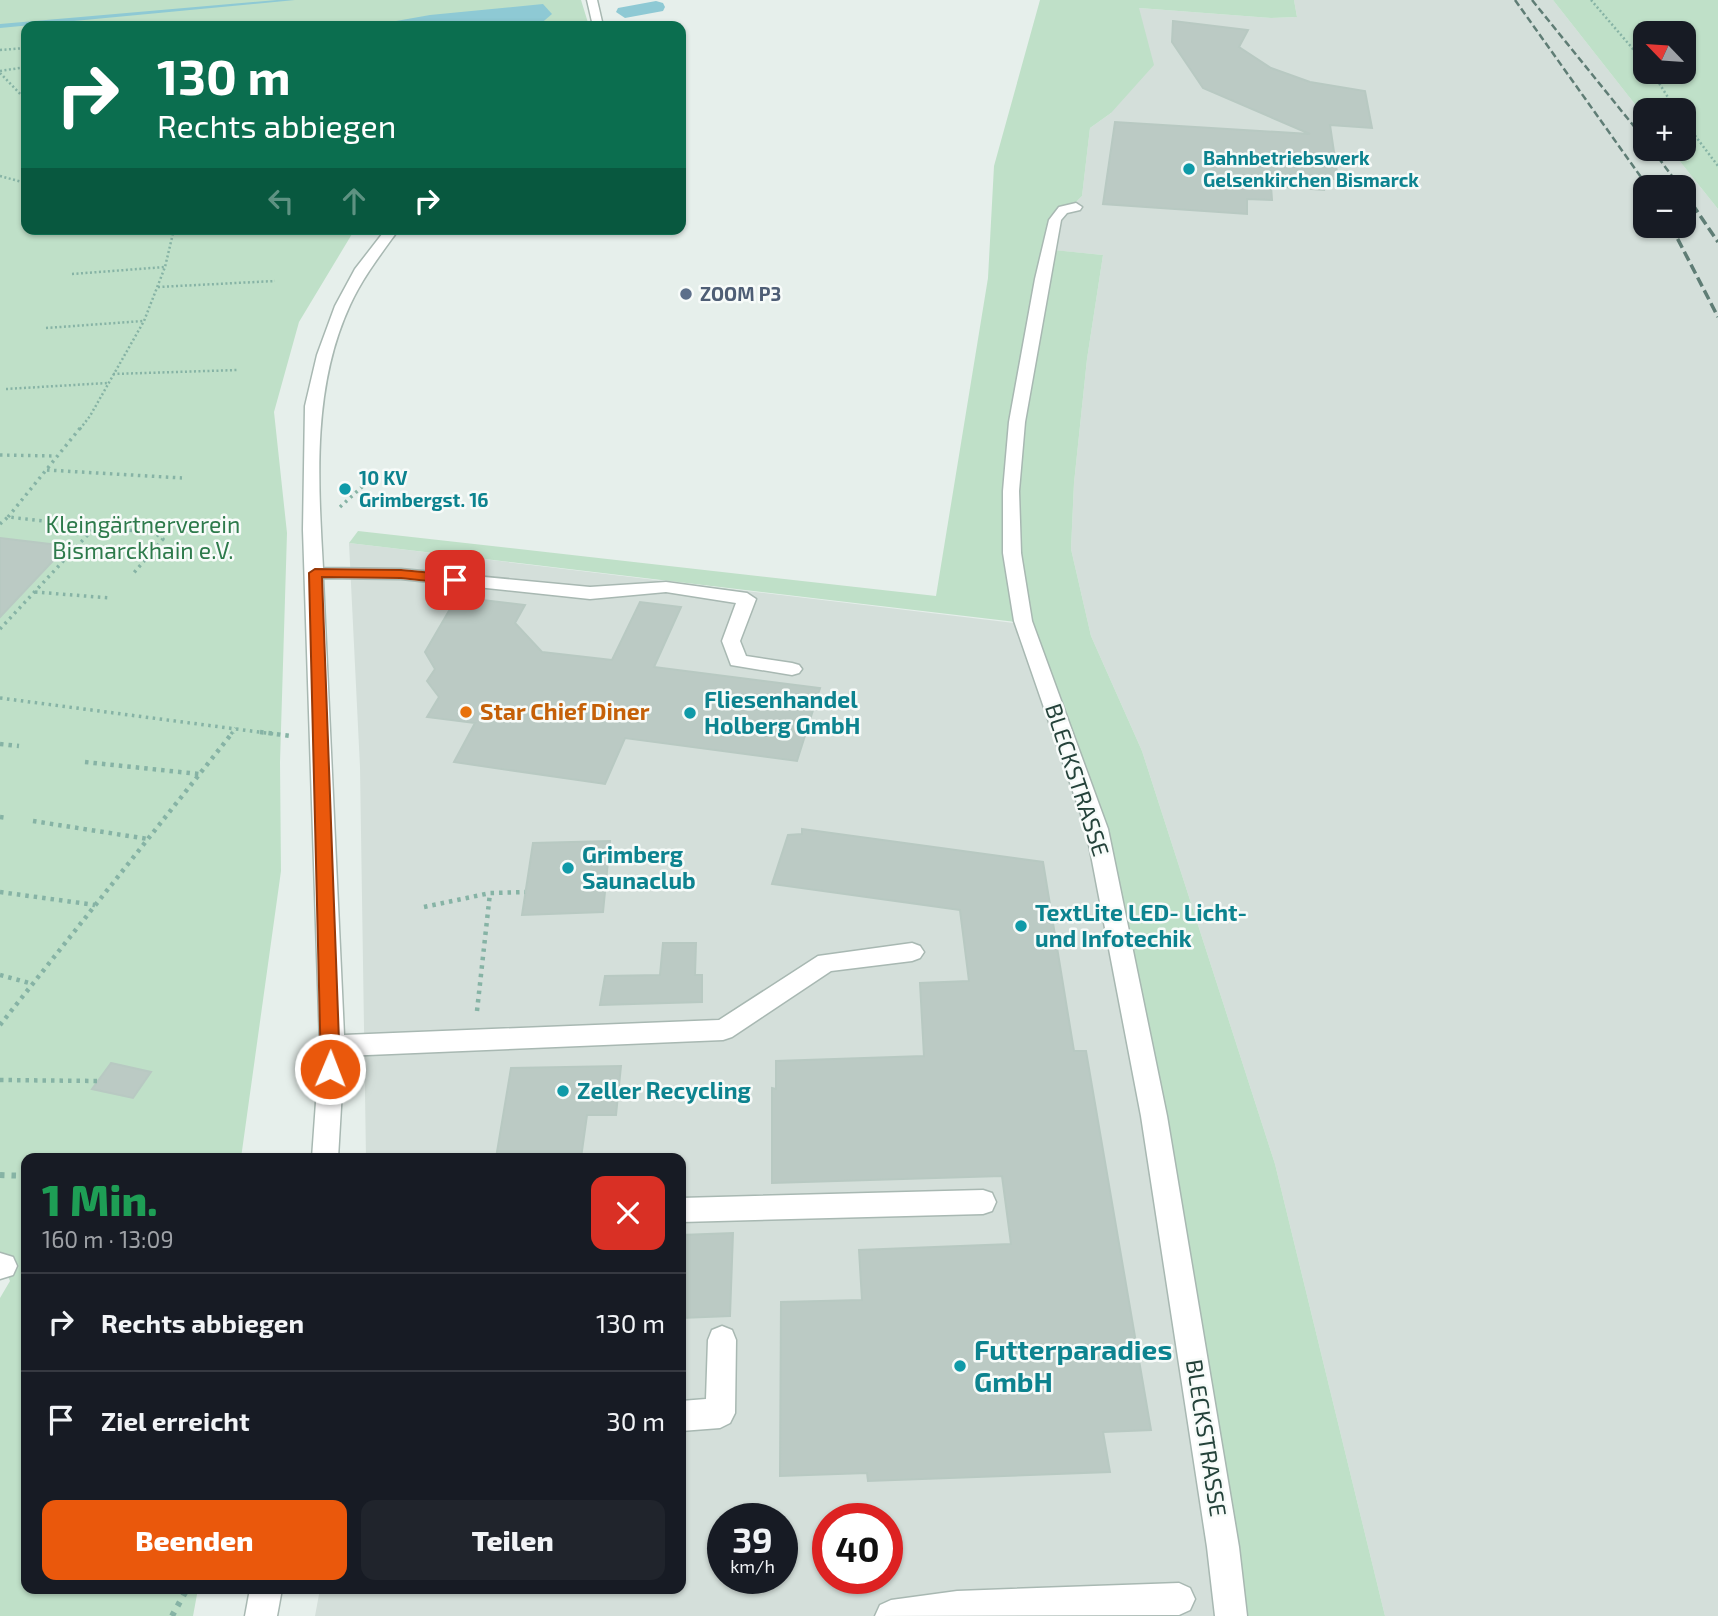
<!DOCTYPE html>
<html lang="de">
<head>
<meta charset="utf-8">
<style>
  body { margin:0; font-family:"Exo 2",sans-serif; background:#20242c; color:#f1f3f6; height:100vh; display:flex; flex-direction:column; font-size:26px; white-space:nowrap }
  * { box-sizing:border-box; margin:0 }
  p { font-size:23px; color:#9ea1a6 }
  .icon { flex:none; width:38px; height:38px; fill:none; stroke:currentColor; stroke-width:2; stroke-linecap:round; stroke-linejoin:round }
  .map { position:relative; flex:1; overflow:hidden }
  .sheet { position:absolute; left:21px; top:1153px; width:665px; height:441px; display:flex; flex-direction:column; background:#171b24; border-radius:14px; box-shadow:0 2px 5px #0004 }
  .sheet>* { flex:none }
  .guide { position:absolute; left:21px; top:21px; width:665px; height:214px; border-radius:14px; box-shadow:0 2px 5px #0004; background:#0b6e4f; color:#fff; overflow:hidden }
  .needle { width:46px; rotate:295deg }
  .controls { position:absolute; left:1633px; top:21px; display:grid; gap:14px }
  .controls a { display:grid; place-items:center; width:63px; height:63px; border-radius:14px; background:#171b24; box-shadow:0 2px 5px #0004; font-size:35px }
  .speed { position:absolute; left:707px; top:1503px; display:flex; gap:14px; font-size:35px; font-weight:700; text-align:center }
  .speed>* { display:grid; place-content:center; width:91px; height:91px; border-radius:50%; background:#171b24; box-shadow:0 2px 5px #0004; line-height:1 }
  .speed small { font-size:18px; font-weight:400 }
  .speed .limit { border:10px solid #d22; background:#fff; color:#111 }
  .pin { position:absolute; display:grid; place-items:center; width:60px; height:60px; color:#fff; margin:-30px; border-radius:14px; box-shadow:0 4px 10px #0006 }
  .me { position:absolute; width:77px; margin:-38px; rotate:1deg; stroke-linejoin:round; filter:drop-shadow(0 0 5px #0008) }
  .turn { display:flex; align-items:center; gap:24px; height:147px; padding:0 21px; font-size:32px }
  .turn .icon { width:91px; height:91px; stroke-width:2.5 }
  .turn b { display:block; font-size:49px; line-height:60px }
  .lanes { display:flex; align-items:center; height:66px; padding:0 21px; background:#0003; justify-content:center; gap:35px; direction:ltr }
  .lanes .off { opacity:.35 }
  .round { display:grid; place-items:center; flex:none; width:74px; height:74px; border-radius:14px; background:#20242c }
  .overview { display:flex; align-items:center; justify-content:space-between; height:119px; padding:0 21px }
  h1 { font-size:42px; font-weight:800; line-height:52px; color:#1e9e55 }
  .primary-button { display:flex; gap:14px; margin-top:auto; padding:14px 21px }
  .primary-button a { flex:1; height:80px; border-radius:14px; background:#ea580c; color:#fff; font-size:28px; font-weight:800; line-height:80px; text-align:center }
  .primary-button a+a { background:#20242c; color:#f1f3f6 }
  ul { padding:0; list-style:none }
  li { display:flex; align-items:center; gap:21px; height:98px; padding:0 21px; border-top:2px solid #363941 }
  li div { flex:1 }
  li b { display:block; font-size:26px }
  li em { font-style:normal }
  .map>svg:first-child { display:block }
  .built { fill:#d4dfda; fill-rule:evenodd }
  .green { fill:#bfe0c8; fill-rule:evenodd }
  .water { fill:#8ec9d4 }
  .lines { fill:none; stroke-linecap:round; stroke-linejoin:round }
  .stream { fill:#8ec9d4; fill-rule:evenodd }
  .canal { fill:#8ec9d4; fill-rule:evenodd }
  .building { fill:#bbcac4; stroke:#b8c9c2; stroke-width:2 }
  .minor-casing { stroke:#a8b8b2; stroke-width:3 }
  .path-far3 { stroke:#86b3a5; stroke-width:2.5; stroke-dasharray:2 2.5; stroke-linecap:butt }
  .path-far2 { stroke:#86b3a5; stroke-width:3.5; stroke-dasharray:2.5 4.5; stroke-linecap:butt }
  .path-far1 { stroke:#86b3a5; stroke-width:4.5; stroke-dasharray:3.5 5; stroke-linecap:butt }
  .path { stroke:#86b3a5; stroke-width:6; stroke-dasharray:4.5 7; stroke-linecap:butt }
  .minor { fill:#fff; fill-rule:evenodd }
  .rail-far1 { stroke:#5f7d75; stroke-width:2.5; stroke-dasharray:7 3.5; stroke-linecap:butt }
  .rail { stroke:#5f7d75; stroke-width:3.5; stroke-dasharray:10 4.5; stroke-linecap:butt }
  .route { fill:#ea580c; stroke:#983908; stroke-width:2 }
  .culture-dot { fill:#0f9aa8; stroke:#f7fbf9; stroke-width:2.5 }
  .service-dot { fill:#5c6f8a; stroke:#f7fbf9; stroke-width:2.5 }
  .food-dot { fill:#e8710a; stroke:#f7fbf9; stroke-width:2.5 }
  .labels { text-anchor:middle; stroke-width:5; stroke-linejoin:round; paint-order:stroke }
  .far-culture-label { font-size:19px; font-weight:bold; fill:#0d838f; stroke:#f7fbf9; text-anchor:start }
  .far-service-label { font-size:19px; font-weight:bold; fill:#4e5e75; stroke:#f7fbf9; text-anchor:start }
  .park-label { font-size:23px; fill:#2d7a4b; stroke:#f7fbf9 }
  .culture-label { font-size:23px; font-weight:bold; fill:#0d838f; stroke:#f7fbf9; text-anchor:start }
  .food-label { font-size:23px; font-weight:bold; fill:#c56008; stroke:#f7fbf9; text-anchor:start }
  .street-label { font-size:23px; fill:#24423a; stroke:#f7fbf9 }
  .near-culture-label { font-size:28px; font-weight:bold; fill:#0d838f; stroke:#f7fbf9; text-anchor:start }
</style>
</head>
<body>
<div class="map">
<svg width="1718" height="1616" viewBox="0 0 1718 1616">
  <rect width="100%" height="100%" fill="#e6efeb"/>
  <g class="built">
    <path d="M1294,0H1553L1645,117V149H1670L1718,209V1616H1385L1275,1164L1142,751L1091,636L1071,549L1074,483L1087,359L1103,255L1053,250L1058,220L1082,196L1090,128L1111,113L1139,8L1271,18L1297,17ZM1645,187H1684V226H1645Z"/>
    <path d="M349,543L1014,623L1085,828L1143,1114L1218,1616H315L320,1589H681V1158H366L360,767ZM723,1519H782V1578H723ZM828,1519H887V1578H828Z"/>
  </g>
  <g class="green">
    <path d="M0,0H581L589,26H26V229H355L299,322L274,412L287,533L280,762L281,871L241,1158H26V1589H198L193,1616H0V1298L10,1281L0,1260Z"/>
    <path d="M1040,0H1294L1297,17L1271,18L1139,8L1154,65L1111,113L1090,128L1082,196L1058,220L1054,250L1103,255L1087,359L1074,483L1071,549L1091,636L1142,751L1275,1164L1385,1616H1241L1164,1120L1032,624L349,543L358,531L936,596L988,278L994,166Z"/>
    <path d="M1553,0H1718V209L1670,149H1684V110H1645V117ZM1684,33V72H1645V33Z"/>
  </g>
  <path class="water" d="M543,4L552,14L538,26H368L430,15Z"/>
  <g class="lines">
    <path class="stream" d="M277,0H295L0,28V24Z"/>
    <path class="canal" d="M656,1L663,3L665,7L663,11L625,18L616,12L618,8Z"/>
  </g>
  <g class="building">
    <path d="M1173,21L1248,30L1239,47L1271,68L1310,82L1365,91L1372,128L1330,125L1338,179H1323L1324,190L1271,186L1272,200L1247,199V214L1103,204L1115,122L1310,134L1203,88L1172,42Z"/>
    <path d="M0,538L67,546L0,617Z"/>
    <path d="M457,597L525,605L515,623L542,652L612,660L640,602L681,607L654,667L820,688L797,761L625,738L605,784L454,762L475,723L427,717L439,697L427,681L435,669L425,652Z"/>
    <path d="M802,829L1043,862L1074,1051H1086L1151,1430L1103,1432L1110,1472L868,1481L867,1473L780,1476L781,1302L862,1300L859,1250L1011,1244L1002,1176L772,1183V1088L776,1089V1061L924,1056L920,983L969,981L960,910L772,884L788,835L802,834Z"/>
    <path d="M610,841L603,912L522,915L533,843Z"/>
    <path d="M663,943H696L695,975H702V1002L600,1005L605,976L660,975Z"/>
    <path d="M111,1063L151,1072L133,1098L92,1089Z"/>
    <path d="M621,1066L616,1115H587L581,1158H496L511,1068Z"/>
    <path d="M733,1233L730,1316L681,1318V1235Z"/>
  </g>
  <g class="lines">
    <defs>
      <g id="minor">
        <path d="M587,0H597L603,26H593Z"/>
        <path d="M1076,203L1082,207L1080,210L1067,213L1061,220L1025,422L1019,491L1021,553L1032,621L1108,829L1167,1116L1239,1547L1247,1616H1215L1207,1547L1141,1116L1086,829L1014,621L1003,553V491L1009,422L1035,279L1049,220L1059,207Z"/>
        <path d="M386,229H399C381,254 363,277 350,305C312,387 318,480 323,568L401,569L590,587L666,582L747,593L756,599L740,641L746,656L792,663L799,665L802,669L799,673L792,675L731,665L722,641L736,603L666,592L590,599L401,579L323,578L344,1035L719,1020L818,956L912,943L920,946L924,952L920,958L912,961L831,971L732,1037L723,1040L344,1056L338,1158H312L320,1046L303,530L305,406L317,355L335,306L355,269Z"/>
        <path d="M983,1190L992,1193L996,1202L992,1211L983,1214L681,1222V1198Z"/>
        <path d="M0,1253L13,1257L17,1266L13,1275L0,1279Z"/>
        <path d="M722,1326L732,1330L736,1340L735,1413L730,1423L720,1428L681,1431V1401L706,1399L708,1340L712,1330Z"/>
        <path d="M1179,1583L1190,1588L1195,1599L1190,1610L1179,1615L875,1616L880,1605L891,1600L957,1591Z"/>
        <path d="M250,1589H282L277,1616H245Z"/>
      </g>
    </defs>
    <use href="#minor" class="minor-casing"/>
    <g class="path-far3">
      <path d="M1591,0L1645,63"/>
      <path d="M0,50L26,48"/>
      <path d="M0,71L26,67"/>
      <path d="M1652,72L1676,110"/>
      <path d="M0,73L26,100"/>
      <path d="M1684,121L1718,166"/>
      <path d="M0,176L26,183"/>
      <path d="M173,232L206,229"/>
      <path d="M72,274L165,267"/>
      <path d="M158,287L275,281"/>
      <path d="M46,328L143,321"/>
      <path d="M113,374L238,370"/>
      <path d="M6,389L107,383"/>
      <path d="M80,429L90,416L144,321L165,267L174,229"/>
    </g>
    <g class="path-far2">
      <path d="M0,455L56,456"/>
      <path d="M47,470L182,478"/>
      <path d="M340,507L375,475L398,476"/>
      <path d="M8,517L81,427"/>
      <path d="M0,524L8,517L155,533L163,539L132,575"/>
      <path d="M35,592L110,598"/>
      <path d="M0,629L95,527"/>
      <path d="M0,698L274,734"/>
      <path d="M231,734L236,728"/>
    </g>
    <g class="path-far1">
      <path d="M260,732L291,736"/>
      <path d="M0,744L19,746"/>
      <path d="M85,762L199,774"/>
      <path d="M0,817L8,818"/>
      <path d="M33,821L148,839"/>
      <path d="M0,892L95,905"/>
      <path d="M424,907L490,893L525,892"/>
      <path d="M0,975L33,984"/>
      <path d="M477,1011L490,893"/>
      <path d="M0,1025L233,732"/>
      <path d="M0,1080L98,1081"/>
    </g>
    <g class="path">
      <path d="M0,1175L26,1176"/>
      <path d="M172,1616L187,1589"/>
    </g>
    <use href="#minor" class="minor"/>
    <g class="rail-far1">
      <path d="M1515,0L1648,187"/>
      <path d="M1532,0L1645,140"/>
      <path d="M1652,149L1680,187"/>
    </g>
    <g class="rail">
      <path d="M1684,192L1718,242"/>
      <path d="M1671,226L1718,317"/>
    </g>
  </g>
  <path class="route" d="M315,569L401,570L455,575L461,580L455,584L401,578L322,577L340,1069L337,1074L330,1077L324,1074L321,1069L309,573Z"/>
  <g class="culture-dot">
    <circle cx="1189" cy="169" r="7"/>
    <circle cx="345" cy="489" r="7"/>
    <circle cx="690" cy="713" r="7"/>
    <circle cx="568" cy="868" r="7"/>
    <circle cx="1021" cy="926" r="7"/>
    <circle cx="563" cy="1091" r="7"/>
    <circle cx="960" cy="1366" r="7"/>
  </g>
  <circle class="service-dot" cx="686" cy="294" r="7"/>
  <circle class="food-dot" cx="466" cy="712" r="7"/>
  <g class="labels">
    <g class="far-culture-label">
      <text x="1203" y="165">Bahnbetriebswerk<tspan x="1203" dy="22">Gelsenkirchen Bismarck</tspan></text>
      <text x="359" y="485">10 KV<tspan x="359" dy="22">Grimbergst. 16</tspan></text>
    </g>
    <g class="far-service-label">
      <text x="700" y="301">ZOOM P3</text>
    </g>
    <g class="park-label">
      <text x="143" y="533">Kleingärtnerverein<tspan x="143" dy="26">Bismarckhain e.V.</tspan></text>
    </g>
    <g class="culture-label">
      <text x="704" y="708">Fliesenhandel<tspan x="704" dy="26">Holberg GmbH</tspan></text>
      <text x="582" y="863">Grimberg<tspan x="582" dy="26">Saunaclub</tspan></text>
      <text x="1035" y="921">TextLite LED- Licht-<tspan x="1035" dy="26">und Infotechik</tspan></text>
      <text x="577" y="1099">Zeller Recycling</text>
    </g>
    <g class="food-label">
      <text x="480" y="720">Star Chief Diner</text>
    </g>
    <g class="street-label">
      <text transform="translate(1077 780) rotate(72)" y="8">BLECKSTRASSE</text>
      <text transform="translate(1206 1438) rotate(81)" y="8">BLECKSTRASSE</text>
    </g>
    <g class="near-culture-label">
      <text x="974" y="1360">Futterparadies<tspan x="974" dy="32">GmbH</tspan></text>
    </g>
  </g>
</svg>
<div class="controls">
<a><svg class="needle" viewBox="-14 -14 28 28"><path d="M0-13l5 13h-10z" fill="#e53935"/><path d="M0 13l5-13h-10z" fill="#9ea1a6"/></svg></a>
<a>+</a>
<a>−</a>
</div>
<div class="speed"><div>39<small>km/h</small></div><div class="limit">40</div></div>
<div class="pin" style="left:455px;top:580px;background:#d93025"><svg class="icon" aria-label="arrive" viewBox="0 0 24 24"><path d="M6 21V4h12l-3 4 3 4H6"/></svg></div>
<svg class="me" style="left:330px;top:1069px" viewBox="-20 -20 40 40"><circle r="17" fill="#ea580c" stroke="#fff" stroke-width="3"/><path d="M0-11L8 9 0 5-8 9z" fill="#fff"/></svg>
<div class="guide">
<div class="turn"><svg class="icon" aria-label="right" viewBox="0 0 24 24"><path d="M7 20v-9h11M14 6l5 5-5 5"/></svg><div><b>130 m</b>Rechts abbiegen</div></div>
<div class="lanes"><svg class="icon off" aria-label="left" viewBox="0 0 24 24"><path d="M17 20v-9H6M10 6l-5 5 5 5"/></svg><svg class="icon off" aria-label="ahead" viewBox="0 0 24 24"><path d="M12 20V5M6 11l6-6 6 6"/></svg><svg class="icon" aria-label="right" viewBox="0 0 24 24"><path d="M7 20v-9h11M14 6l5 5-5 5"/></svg></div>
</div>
<section class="sheet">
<div class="overview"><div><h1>1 Min.</h1><p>160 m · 13:09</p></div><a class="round" style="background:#d93025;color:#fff"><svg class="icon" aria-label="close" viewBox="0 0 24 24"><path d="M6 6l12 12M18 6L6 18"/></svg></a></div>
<ul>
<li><svg class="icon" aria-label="right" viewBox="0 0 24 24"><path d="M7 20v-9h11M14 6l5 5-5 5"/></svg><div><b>Rechts abbiegen</b></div><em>130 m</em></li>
<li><svg class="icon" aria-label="arrive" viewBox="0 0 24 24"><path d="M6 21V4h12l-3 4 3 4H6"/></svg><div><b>Ziel erreicht</b></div><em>30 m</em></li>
</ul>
<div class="primary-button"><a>Beenden</a><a>Teilen</a></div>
</section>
</div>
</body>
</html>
